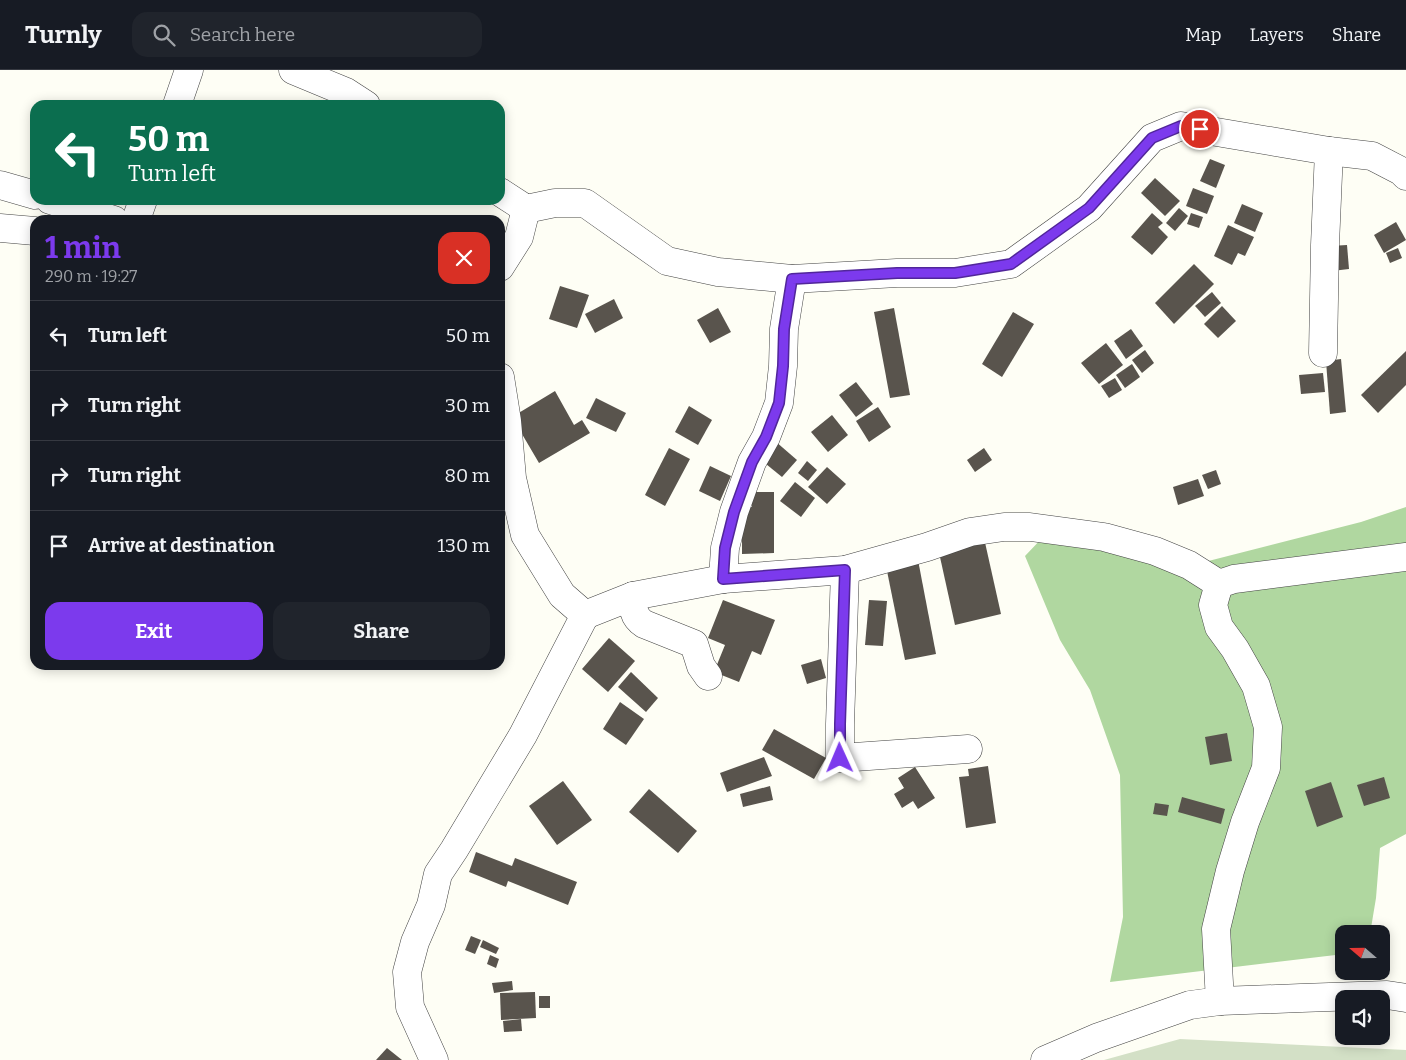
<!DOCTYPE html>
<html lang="en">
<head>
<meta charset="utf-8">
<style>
  body { margin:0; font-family:Bitter,serif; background:#20242c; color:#f1f3f6; height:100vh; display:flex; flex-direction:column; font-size:19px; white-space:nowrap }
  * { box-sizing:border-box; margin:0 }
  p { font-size:16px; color:#9ea1a6 }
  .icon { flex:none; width:28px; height:28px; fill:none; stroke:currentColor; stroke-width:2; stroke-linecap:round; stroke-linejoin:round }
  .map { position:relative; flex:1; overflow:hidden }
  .sheet { position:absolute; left:30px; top:145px; width:475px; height:455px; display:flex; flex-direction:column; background:#171b24; border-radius:15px; box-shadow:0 2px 12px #0003 }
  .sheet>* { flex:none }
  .hud { position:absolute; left:30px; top:30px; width:475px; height:105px; border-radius:15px; box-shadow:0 2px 12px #0003; background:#0b6e4f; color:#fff; overflow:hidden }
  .needle { width:32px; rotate:290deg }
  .tools { position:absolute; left:1335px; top:855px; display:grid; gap:10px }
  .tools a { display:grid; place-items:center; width:55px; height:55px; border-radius:10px; background:#171b24; box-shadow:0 2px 12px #0003; font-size:25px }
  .pin { position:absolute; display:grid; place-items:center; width:42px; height:42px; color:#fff; margin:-21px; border:2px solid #fff; border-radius:50%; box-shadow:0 1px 5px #0007 }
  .me { position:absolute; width:55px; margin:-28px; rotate:359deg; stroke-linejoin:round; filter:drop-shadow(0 0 4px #0008) }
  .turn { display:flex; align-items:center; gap:18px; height:105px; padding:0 15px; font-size:22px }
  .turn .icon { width:65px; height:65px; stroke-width:2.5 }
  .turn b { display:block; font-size:35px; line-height:42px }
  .round { display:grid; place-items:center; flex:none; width:52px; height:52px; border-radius:15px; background:#20242c }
  .head { display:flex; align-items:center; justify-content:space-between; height:85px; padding:0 15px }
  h1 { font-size:30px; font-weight:700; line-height:38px; color:#7c3aed }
  .cta { display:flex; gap:10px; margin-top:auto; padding:10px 15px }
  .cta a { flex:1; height:58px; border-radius:15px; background:#7c3aed; color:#fff; font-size:20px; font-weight:700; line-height:58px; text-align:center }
  .cta a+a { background:#20242c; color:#f1f3f6 }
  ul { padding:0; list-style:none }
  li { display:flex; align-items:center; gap:15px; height:70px; padding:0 15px; border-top:1px solid #363941 }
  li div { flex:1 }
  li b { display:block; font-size:19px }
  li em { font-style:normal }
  header { display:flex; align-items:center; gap:30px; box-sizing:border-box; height:70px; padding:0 25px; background:#171b24; border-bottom:1px solid #363941 }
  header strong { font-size:24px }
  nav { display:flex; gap:28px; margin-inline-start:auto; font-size:18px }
  .search { width:350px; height:45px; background:#20242c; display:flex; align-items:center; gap:12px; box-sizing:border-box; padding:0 18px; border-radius:15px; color:#9ea1a6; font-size:19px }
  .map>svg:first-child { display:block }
  .forest { fill:#b0d7a0 }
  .cemetery { fill:#d3e0c6 }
  .building { fill:#59544d }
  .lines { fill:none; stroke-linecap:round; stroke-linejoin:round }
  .minor-casing { stroke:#434343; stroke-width:29 }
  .minor { stroke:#fff; stroke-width:28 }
  .route-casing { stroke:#51269a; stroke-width:12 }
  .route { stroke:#7c3aed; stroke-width:9 }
</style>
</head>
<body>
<header>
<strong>Turnly</strong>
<div class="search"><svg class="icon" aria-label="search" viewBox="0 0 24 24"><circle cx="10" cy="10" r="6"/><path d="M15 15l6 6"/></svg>Search here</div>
<nav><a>Map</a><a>Layers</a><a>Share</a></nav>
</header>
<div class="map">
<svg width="1406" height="990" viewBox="0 0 1406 990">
  <rect width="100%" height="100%" fill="#fefef5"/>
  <path class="forest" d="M1406,437V764L1380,778L1376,828L1370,864H1344V884L1110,912L1123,847L1120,705L1090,620L1060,570L1025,486L1045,465L1177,499L1361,452Z"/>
  <path class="cemetery" d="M1180,969L1406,980V990H1104Z"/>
  <g class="building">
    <path d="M1210,89L1225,95L1216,118L1200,111Z"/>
    <path d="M1155,108L1180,131L1165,146L1141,123Z"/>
    <path d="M1193,118L1214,126L1207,144L1186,136Z"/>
    <path d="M1242,134L1263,143L1255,162L1234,153Z"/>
    <path d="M1179,138L1188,146L1175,161L1166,153Z"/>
    <path d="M1152,143L1163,153L1158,157L1168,167L1152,185L1131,167Z"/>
    <path d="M1191,143L1203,147L1199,158L1187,154Z"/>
    <path d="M1396,152L1406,170L1384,183L1374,165Z"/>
    <path d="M1228,155L1254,167L1245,186L1238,183L1232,195L1214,186Z"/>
    <path d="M1347,175L1349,199L1332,201L1330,176Z"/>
    <path d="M1398,178L1402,188L1390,193L1386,183Z"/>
    <path d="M1194,194L1214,214L1174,254L1155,233Z"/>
    <path d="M560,216L589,225L577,258L549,249Z"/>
    <path d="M1212,222L1221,233L1205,247L1195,236Z"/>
    <path d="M614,229L623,248L595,263L585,244Z"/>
    <path d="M1222,236L1236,251L1218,268L1204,254Z"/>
    <path d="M718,238L731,262L710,273L697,250Z"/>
    <path d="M894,238L910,325L890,328L874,242Z"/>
    <path d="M1013,242L1034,254L1002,307L982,294Z"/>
    <path d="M1131,259L1143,276L1126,289L1114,271Z"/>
    <path d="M1106,273L1123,295L1099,314L1081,293Z"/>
    <path d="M1145,280L1154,293L1142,303L1132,290Z"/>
    <path d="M1406,281V315L1378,343L1361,325Z"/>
    <path d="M1341,289L1346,342L1330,344L1326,291Z"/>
    <path d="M1132,294L1140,307L1125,318L1116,305Z"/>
    <path d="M1323,303L1325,322L1301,324L1299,305Z"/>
    <path d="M1115,308L1122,320L1109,328L1101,316Z"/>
    <path d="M856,312L873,334L856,347L839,325Z"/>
    <path d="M555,321L574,355L582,350L590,363L539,393L512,347Z"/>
    <path d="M596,328L626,343L616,362L586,348Z"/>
    <path d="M689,336L712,350L698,375L675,362Z"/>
    <path d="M878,337L891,357L869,372L856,351Z"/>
    <path d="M832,345L848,365L828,382L811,362Z"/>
    <path d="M775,371L797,390L782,407L760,389Z"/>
    <path d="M669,378L690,389L665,436L645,425Z"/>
    <path d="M984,378L992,390L975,402L967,390Z"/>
    <path d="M807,391L817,400L808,411L798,403Z"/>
    <path d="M710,396L731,406L720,431L699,421Z"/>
    <path d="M827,397L846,414L827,434L808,417Z"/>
    <path d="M1216,400L1221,414L1208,419L1202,405Z"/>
    <path d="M1198,409L1204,426L1178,435L1173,417Z"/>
    <path d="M795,412L815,428L801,447L780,431Z"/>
    <path d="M752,422H774V483L742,484V437H752Z"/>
    <path d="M984,468L1001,544L955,555L938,478Z"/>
    <path d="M918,490L936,584L905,590L886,496Z"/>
    <path d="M723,530L775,550L761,585L752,581L739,612L714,602L725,575L708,568Z"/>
    <path d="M869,530L887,531L883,576L865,575Z"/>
    <path d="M609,568L635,591L608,622L582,599Z"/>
    <path d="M821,589L826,608L807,614L801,595Z"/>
    <path d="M631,602L658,628L646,642L618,617Z"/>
    <path d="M620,632L644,649L626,675L603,659Z"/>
    <path d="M774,659L826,688L814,709L762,680Z"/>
    <path d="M1227,663L1232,691L1210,695L1205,667Z"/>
    <path d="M764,687L772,706L727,722L720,703Z"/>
    <path d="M988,696L996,753L966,758L959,707L969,706L968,699Z"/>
    <path d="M915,697L935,728L918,739L913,731L902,738L894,724L904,718L898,708Z"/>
    <path d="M1384,707L1390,728L1364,736L1357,715Z"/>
    <path d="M563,711L592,750L557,775L529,736Z"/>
    <path d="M1331,712L1343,747L1317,757L1305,721Z"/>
    <path d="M770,716L773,730L743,737L740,724Z"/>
    <path d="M649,719L697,761L678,783L629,742Z"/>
    <path d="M1182,727L1225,739L1221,754L1178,742Z"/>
    <path d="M1155,733L1169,735L1167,746L1153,744Z"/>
    <path d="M476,782L512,796L515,788L577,812L568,835L508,811L506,817L469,802Z"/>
    <path d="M471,866L481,870L475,884L465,880Z"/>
    <path d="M483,870L499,878L496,884L480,877Z"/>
    <path d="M490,885L499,889L496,898L487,894Z"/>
    <path d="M512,911L513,920L494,923L492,913Z"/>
    <path d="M535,922L536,948L501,950L500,923Z"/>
    <rect x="539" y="926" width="11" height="12"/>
    <path d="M521,949L522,961L504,962L503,951Z"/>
    <path d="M387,978L402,990H376Z"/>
  </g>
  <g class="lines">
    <defs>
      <g id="minor">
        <path d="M293,0L346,22L366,35"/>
        <path d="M177,35L189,0"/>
        <path d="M0,115L35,125"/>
        <path d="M500,122L526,139L555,133H585L667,191L718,202L792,209L897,203H955L1011,194L1089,138L1152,68L1181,56L1329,81L1372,86L1401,101L1406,106"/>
        <path d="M50,130L114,150"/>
        <path d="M136,150L143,130"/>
        <path d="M0,158L35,161"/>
        <path d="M500,197L519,167L526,139"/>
        <path d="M1323,283L1325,175L1329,81"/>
        <path d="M845,500L840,654V688L968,679"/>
        <path d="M723,509L725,478L734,442L752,392L766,367L779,333L783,296L784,259L792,209"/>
        <path d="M633,526C633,538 633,547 644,554L694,574L701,596L708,606"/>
        <path d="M585,545L633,526L723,509L845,500L927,477L970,462L1004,457H1030L1104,467L1155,481L1189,495L1219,514"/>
        <path d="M1220,931L1216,859L1230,801L1245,752L1266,698L1268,657L1256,616L1235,579L1219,557L1213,535L1219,514L1234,509L1406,487"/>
        <path d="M434,990L410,937L407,902L415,872L431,835L438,804L454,780L523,665L585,545L562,525L525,465L512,408L507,351L500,307"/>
        <path d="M1045,990L1096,968L1190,935L1220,931L1301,928L1387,925L1406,928"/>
      </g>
    </defs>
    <use href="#minor" class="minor-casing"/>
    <use href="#minor" class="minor"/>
  </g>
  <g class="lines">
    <defs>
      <path id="route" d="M840,688V654L845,500L723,509L725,478L734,442L752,392L766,367L779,333L783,296L784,259L792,209L897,203H955L1011,194L1089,138L1152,68L1181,56L1200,59"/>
    </defs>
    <use href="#route" class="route-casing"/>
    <use href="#route" class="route"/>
  </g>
</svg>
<div class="tools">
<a><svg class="needle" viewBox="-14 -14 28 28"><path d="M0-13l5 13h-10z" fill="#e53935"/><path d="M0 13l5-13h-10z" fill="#9ea1a6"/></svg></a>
<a><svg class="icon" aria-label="sound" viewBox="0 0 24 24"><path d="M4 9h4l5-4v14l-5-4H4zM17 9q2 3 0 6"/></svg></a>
</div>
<div class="pin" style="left:1200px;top:59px;background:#d93025"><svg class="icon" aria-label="arrive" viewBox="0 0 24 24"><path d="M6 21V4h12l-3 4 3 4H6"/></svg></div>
<svg class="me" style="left:840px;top:688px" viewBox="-20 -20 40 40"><path d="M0-17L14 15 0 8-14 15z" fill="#7c3aed" stroke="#fff" stroke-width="4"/></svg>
<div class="hud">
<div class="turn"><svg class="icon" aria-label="left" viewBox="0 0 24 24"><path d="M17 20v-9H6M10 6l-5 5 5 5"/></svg><div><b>50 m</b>Turn left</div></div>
</div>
<section class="sheet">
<div class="head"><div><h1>1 min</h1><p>290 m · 19:27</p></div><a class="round" style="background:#d93025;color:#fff"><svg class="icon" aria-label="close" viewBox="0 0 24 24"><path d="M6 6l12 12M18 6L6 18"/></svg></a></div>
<ul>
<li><svg class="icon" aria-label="left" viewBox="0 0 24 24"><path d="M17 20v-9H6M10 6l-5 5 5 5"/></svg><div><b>Turn left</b></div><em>50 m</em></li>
<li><svg class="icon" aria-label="right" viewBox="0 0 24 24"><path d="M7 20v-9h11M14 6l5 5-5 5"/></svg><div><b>Turn right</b></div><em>30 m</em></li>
<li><svg class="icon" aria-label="right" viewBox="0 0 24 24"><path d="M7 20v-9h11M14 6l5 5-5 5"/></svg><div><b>Turn right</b></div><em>80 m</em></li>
<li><svg class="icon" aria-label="arrive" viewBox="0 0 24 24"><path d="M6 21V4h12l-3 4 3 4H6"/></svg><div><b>Arrive at destination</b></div><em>130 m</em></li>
</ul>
<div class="cta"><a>Exit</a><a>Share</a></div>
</section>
</div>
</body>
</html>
